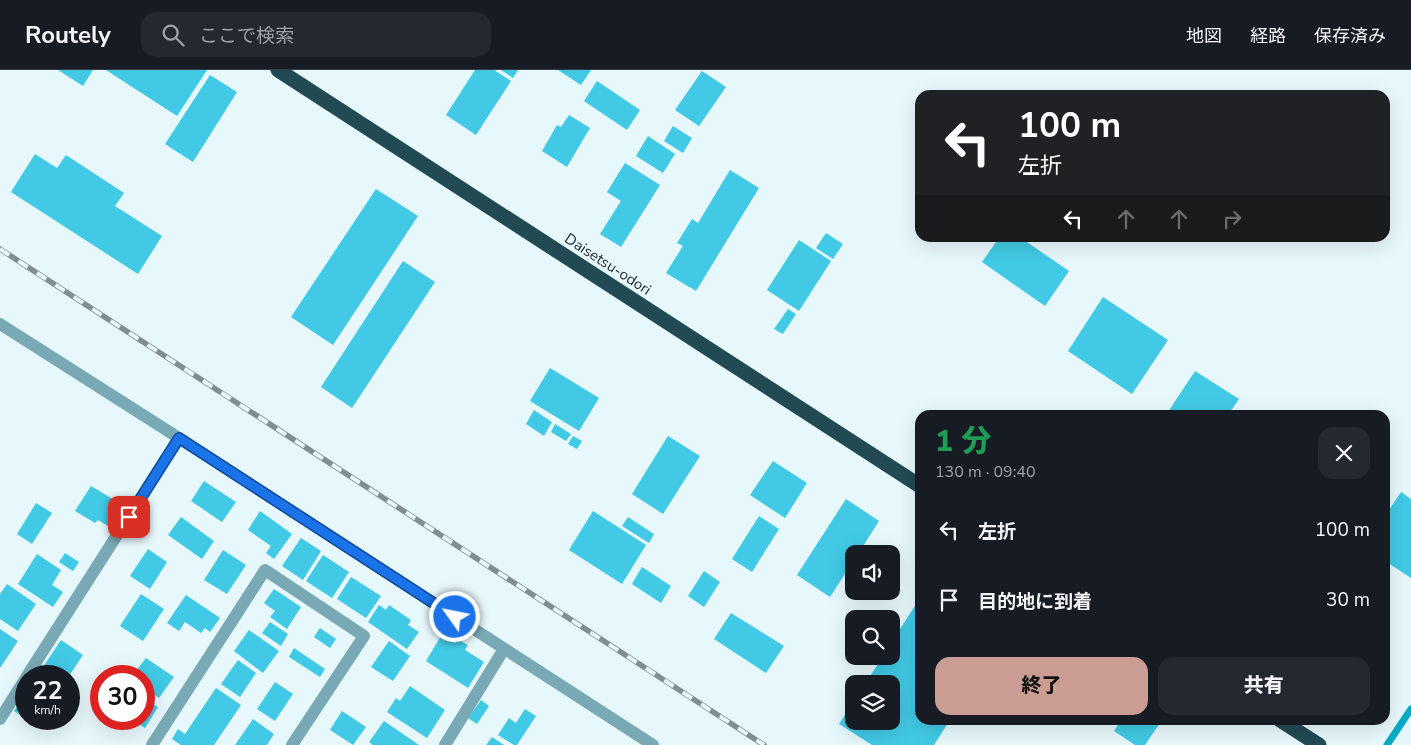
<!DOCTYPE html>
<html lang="ja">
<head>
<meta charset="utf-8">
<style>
  body { margin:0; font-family:"Nunito Sans","Noto Sans JP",sans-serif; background:#242831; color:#f1f3f6; height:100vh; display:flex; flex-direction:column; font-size:19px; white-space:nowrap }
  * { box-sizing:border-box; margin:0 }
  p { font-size:16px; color:#9ea1a6 }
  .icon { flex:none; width:28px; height:28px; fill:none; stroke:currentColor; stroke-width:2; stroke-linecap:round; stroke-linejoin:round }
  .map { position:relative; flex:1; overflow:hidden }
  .sheet { position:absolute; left:915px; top:340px; width:475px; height:315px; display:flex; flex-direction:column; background:#171b24; border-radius:15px; box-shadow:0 5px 20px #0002 }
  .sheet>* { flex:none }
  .hud { position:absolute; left:915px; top:20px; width:475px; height:152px; border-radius:15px; box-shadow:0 5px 20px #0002; background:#202124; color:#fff; overflow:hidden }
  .controls { position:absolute; left:845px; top:475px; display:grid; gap:10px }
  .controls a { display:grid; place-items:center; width:55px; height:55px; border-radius:10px; background:#171b24; box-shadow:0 5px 20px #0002; font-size:25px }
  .speed { position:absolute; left:15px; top:595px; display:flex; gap:10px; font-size:25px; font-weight:700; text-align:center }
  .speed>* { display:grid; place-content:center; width:65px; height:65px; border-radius:50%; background:#171b24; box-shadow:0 5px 20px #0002; line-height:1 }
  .speed small { font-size:12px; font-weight:400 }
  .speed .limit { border:8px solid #d22; background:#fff; color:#111 }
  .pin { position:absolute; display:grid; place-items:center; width:42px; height:42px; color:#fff; margin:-21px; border-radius:10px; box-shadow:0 2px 8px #0006 }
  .me { position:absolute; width:55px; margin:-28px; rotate:303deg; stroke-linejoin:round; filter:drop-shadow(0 0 4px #0008) }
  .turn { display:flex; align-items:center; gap:18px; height:105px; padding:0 20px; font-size:22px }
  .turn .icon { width:65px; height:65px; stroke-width:2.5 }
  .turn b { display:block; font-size:35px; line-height:42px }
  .lanes { display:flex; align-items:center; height:48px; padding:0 20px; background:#0003; justify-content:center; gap:25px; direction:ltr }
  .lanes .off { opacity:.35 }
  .round { display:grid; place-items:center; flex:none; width:52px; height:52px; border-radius:15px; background:#242831 }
  .head { display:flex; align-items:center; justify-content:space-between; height:85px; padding:0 20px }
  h1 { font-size:30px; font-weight:800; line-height:38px; color:#1e9e55 }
  .action { display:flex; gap:10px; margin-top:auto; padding:10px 20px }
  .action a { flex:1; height:58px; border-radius:15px; background:#ca9c93; color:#111; font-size:20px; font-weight:800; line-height:58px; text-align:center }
  .action a+a { background:#242831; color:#f1f3f6 }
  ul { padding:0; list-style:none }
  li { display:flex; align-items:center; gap:15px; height:70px; padding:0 20px }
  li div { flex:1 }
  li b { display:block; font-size:19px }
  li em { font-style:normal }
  header { display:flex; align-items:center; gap:30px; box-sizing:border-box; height:70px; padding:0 25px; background:#171b24; border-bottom:1px solid #363941 }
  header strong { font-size:24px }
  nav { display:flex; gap:28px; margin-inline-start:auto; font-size:18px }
  .search { width:350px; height:45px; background:#242831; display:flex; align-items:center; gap:12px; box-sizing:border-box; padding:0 18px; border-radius:15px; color:#9ea1a6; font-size:19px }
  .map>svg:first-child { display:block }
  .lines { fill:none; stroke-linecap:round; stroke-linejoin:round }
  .stream { stroke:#00abc6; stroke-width:7 }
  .building { fill:#41c9e5 }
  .street { stroke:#79a9b5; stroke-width:12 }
  .highway { stroke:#214a53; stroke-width:15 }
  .rail-casing { stroke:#808e91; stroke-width:5.5 }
  .rail { stroke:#e7f8fd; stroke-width:4; stroke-dasharray:11; stroke-linecap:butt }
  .route-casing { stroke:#114b97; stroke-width:12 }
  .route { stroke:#1a73e8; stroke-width:9 }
  .labels { text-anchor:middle; stroke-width:4; stroke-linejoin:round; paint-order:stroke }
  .street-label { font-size:15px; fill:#1e2a2c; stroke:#e7f8fd }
</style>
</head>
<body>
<header>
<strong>Routely</strong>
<div class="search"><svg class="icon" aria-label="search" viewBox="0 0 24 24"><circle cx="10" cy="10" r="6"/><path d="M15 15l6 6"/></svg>ここで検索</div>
<nav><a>地図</a><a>経路</a><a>保存済み</a></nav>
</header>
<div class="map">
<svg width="1411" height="675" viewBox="0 0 1411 675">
  <rect width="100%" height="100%" fill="#e7f8fd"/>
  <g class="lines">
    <path class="stream" d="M1387,675L1411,639"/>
  </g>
  <g class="building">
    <path d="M58,0H93L83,16Z"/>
    <path d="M106,0H207L177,46Z"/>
    <path d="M475,0H494L511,11L476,65L446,45Z"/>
    <path d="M501,0H518L513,8Z"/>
    <path d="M558,0H591L581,15Z"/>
    <path d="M702,1L726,17L699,56L675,40Z"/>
    <path d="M210,5L237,22L193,92L165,74Z"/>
    <path d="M597,11L640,40L627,60L584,31Z"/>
    <path d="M569,45L590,58L567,97L542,81L557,55L561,57Z"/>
    <path d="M673,56L692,68L683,83L664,71Z"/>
    <path d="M648,66L675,84L663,103L636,86Z"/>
    <path d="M35,84L57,98L66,85L124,123L115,136L162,166L138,204L11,122Z"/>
    <path d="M625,93L660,115L621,177L600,164L621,131L607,122Z"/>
    <path d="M730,100L759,118L696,221L666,203L683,176L677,173L692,149L698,153Z"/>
    <path d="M376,119L418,146L333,275L291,247Z"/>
    <path d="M826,163L843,174L833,189L816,178Z"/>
    <path d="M999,168H1021L1069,201L1045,236L982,192Z"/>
    <path d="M799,170L831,191L799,241L767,220Z"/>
    <path d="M403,191L435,212L352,338L321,317Z"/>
    <path d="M1103,227L1168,270L1132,324L1068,281Z"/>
    <path d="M788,239L796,244L783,264L774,259Z"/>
    <path d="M550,298L599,328L579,361L530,331Z"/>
    <path d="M1195,301L1239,329L1228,345H1166Z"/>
    <path d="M534,340L552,352L544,366L526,354Z"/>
    <path d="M555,354L571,364L566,371L551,362Z"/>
    <path d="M573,366L582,371L577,379L568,374Z"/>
    <path d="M668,366L700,386L663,444L632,424Z"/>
    <path d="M773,391L807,413L785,448L750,425Z"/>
    <path d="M204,411L236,432L222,452L191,431Z"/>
    <path d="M91,416L121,434L108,456L98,450L95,453L75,441Z"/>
    <path d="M1401,422L1411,429V508L1385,491V446Z"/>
    <path d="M846,429L879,451L858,484H854V490L830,527L797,505Z"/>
    <path d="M36,433L52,443L32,474L17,464Z"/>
    <path d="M260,441L292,464L274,489L266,483L271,476L248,460Z"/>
    <path d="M593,441L646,475L622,514L569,480Z"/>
    <path d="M759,446L779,459L752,502L732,489Z"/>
    <path d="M181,447L214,471L202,489L168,465Z"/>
    <path d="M628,447L654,464L649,473L622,456Z"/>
    <path d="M301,468L321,481L303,510L282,496Z"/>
    <path d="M148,479L167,492L150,519L130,506Z"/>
    <path d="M223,480L246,495L227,524L204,510Z"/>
    <path d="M65,483L79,492L73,501L59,492Z"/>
    <path d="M37,484L61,500L52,515L63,522L53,537L18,514Z"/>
    <path d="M323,485L349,502L332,528L306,511Z"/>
    <path d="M642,497L671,516L661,533L632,514Z"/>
    <path d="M704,501L720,512L704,537L688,526Z"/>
    <path d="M351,507L381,526L366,548L337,529Z"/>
    <path d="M7,514L36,534L18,561L0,549V524Z"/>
    <path d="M274,519L301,537L287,559L270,547L275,541L264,533Z"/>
    <path d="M141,524L164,539L143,571L120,556Z"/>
    <path d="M186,525L220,548L210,562L205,558L201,563L185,552L179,561L167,553Z"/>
    <path d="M920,528V650H950L934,675H872L839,654L854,631V651H891V614H865L883,586H891V573Z"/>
    <path d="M379,535L386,540L389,535L411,550L408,555L419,562L407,579L368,552Z"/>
    <path d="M731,543L784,576L766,603L714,569Z"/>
    <path d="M270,552L288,564L281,576L262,563Z"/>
    <path d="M320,558L336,569L330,578L314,567Z"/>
    <path d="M0,559L18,571L0,598Z"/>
    <path d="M249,560L279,581L263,603L234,581Z"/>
    <path d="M441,566L455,573L457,569L468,575L465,580L484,592L468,618L426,591Z"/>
    <path d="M61,570L83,585L69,606H37Z"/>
    <path d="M389,571L410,586L393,611L371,597Z"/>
    <path d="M294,578L325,599L320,607L289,587Z"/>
    <path d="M146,588L174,607L159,628L144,618V606L136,601Z"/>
    <path d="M238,590L256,603L240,627L221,614Z"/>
    <path d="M275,612L293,624L275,651L257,639Z"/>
    <path d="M410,616L445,640L427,668L387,642L396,628L400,631Z"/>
    <path d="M216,618L241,635L214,675H181L172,669L178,659L185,664Z"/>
    <path d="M26,624V649H42L37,657L14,641Z"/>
    <path d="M144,628L158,637L145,658L131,649H144Z"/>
    <path d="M481,630L489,636L477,654L468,648Z"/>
    <path d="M525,639L536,646L517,675H514L498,665L509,648L516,653Z"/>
    <path d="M342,641L366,657L353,675L330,660Z"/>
    <path d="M253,649L274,664L267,675H235Z"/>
    <path d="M1121,650H1162L1145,675H1135L1114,661Z"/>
    <path d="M384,651L419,675H373L369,672Z"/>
    <path d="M492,667L504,675H486Z"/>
  </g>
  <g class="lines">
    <g class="street">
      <path d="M0,254L179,368L653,675"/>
      <path d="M27,606L179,368"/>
      <path d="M0,649L26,608"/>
      <path d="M152,675L265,500L364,566L292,675"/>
      <path d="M445,675L504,579"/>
    </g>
    <g class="highway">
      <path d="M278,0L920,416"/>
      <path d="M1280,650L1319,675"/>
    </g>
    <defs>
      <path id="rail" d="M0,179L764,675"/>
    </defs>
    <use href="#rail" class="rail-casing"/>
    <use href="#rail" class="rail"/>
  </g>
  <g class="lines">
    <defs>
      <path id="route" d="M129,447L179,368L455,547"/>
    </defs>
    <use href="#route" class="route-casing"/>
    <use href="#route" class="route"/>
  </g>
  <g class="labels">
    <g class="street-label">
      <text transform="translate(608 194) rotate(33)" y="5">Daisetsu-odori</text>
    </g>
  </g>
</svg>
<div class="controls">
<a><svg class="icon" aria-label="sound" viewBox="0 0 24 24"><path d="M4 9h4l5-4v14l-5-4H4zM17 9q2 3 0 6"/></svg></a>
<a><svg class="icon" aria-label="search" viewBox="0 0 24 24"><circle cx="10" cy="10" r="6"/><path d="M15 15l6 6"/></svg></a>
<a><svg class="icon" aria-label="layers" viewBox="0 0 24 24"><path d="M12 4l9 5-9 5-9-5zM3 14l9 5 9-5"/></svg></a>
</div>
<div class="speed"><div>22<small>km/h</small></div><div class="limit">30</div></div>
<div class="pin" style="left:129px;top:447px;background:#d93025"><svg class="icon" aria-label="arrive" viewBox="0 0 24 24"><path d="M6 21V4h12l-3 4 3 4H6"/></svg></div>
<svg class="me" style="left:455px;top:547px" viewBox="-20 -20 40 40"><circle r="17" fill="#1a73e8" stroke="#fff" stroke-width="3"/><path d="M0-11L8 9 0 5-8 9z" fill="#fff"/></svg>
<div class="hud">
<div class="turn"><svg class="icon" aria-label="left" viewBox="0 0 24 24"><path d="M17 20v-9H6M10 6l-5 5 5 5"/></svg><div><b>100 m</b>左折</div></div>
<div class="lanes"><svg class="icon" aria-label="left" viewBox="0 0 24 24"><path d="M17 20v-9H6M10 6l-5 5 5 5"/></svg><svg class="icon off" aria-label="ahead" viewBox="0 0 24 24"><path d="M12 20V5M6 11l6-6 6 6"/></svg><svg class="icon off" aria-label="ahead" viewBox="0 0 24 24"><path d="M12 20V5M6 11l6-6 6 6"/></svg><svg class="icon off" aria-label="right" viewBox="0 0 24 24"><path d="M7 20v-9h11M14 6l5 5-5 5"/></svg></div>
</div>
<section class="sheet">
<div class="head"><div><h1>1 分</h1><p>130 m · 09:40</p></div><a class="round"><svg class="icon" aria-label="close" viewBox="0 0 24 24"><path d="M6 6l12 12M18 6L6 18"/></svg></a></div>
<ul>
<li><svg class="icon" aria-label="left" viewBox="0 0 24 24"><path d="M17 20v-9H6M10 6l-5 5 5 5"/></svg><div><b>左折</b></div><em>100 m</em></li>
<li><svg class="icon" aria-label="arrive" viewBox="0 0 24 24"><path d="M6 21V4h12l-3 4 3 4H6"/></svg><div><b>目的地に到着</b></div><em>30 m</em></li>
</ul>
<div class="action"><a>終了</a><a>共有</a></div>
</section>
</div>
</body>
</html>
